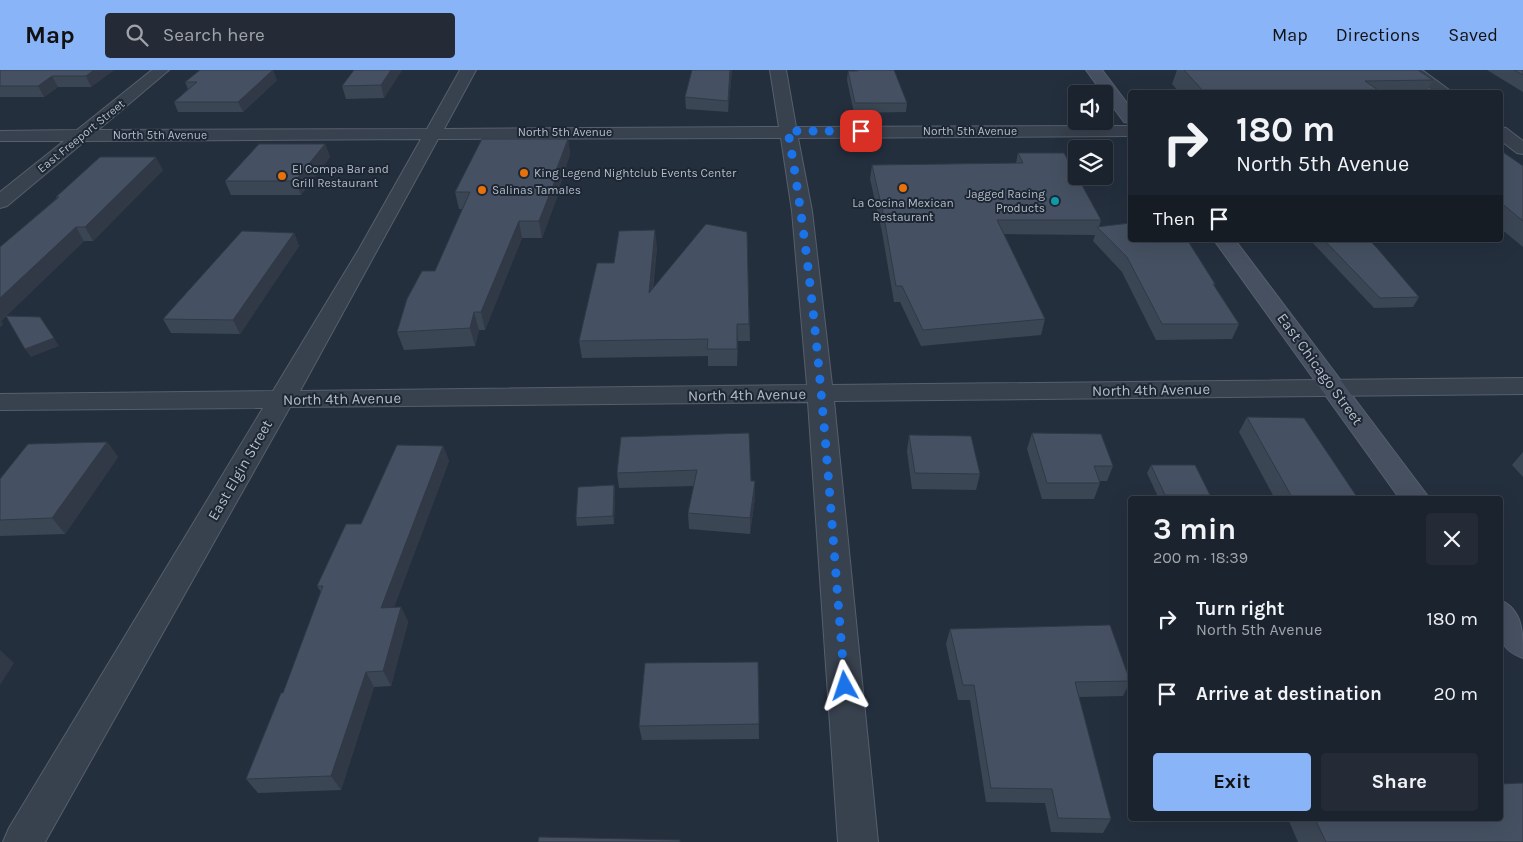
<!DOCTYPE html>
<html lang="en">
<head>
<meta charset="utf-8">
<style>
  body { margin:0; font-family:Karla,sans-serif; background:#242b36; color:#f1f3f6; height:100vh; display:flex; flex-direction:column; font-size:19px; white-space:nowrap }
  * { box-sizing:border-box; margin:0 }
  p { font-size:16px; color:#a0a4aa }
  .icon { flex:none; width:28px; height:28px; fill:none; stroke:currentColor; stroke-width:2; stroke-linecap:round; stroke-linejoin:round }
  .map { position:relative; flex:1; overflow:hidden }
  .drawer { position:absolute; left:1128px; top:426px; width:375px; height:325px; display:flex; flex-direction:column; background:#1b232e; border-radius:5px; box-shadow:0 5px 20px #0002,0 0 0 1px #39404a }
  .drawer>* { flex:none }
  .banner { position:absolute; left:1128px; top:20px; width:375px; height:152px; border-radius:5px; box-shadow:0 5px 20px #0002,0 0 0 1px #39404a; background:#1b232e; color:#f1f3f6; overflow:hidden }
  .fabs { position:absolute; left:1068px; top:15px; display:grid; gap:10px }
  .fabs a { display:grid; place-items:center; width:45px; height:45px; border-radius:5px; background:#1b232e; box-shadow:0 5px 20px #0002,0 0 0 1px #39404a; font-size:25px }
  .pin { position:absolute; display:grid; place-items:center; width:42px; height:42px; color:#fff; margin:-21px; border-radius:10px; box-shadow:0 2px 8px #0006 }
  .me { position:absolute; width:55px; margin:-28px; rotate:355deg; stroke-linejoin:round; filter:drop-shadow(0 0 4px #0008) }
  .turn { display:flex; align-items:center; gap:18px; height:105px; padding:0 25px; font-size:22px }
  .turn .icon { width:65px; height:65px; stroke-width:2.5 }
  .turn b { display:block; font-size:35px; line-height:42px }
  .then { display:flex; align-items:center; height:48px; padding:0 25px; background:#0003; gap:10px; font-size:19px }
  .round { display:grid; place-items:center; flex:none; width:52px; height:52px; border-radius:5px; background:#242b36 }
  .headline { display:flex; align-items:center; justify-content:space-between; height:85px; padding:0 25px }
  h1 { font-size:30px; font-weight:700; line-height:38px }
  .primary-button { display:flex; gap:10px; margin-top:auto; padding:10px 25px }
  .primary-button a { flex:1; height:58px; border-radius:5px; background:#8ab4f8; color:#111; font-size:20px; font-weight:700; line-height:58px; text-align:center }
  .primary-button a+a { background:#242b36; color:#f1f3f6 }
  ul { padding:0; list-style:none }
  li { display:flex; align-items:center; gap:15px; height:75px; padding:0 25px }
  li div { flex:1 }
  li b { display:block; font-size:19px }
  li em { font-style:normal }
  header { display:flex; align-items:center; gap:30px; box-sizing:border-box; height:70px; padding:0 25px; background:#8ab4f8; color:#111 }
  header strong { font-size:24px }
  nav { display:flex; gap:28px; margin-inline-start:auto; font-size:18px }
  .search { width:350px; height:45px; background:#242b36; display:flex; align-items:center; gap:12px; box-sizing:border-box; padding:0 18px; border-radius:5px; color:#a0a4aa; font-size:19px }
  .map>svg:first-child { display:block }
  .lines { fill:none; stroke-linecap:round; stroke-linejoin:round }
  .street-casing { stroke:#565f6c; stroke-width:2 }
  .secondary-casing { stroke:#565f6c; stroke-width:2 }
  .street { fill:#38414e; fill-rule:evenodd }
  .secondary { fill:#465061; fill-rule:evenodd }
  .wall { fill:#3b4654 }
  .shaded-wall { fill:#303945 }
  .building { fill:#455162; stroke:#303945 }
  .route { stroke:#1a73e8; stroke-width:9; stroke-dasharray:0 16.2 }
  .food-dot { fill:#e8710a; stroke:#1d2633; stroke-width:2 }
  .culture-dot { fill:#0f9aa8; stroke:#1d2633; stroke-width:2 }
  .labels { text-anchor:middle; stroke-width:4; stroke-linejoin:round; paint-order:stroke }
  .far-street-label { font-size:12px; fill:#b4bcc9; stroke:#1d2633 }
  .far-poi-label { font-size:12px; fill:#b4bcc9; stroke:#1d2633; text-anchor:start }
  .street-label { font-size:15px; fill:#b4bcc9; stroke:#1d2633 }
</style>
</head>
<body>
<header>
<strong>Map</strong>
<div class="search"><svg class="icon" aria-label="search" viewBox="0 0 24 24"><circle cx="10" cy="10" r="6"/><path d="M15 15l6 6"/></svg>Search here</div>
<nav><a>Map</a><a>Directions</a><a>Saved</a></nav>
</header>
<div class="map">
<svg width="1523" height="772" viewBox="0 0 1523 772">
  <rect width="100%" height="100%" fill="#242f3e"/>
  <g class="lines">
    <defs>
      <g id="street">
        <path d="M152,0H169L98,60L427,59L460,0H476L444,59L779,57L770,0H786L796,57L1130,56V66L798,68L812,141L832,315L1523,308V324L834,331L878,772H838L808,332L290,337L45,772H3L9,758L263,338L0,340V324L273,321L359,179L421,69L85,71L7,136L0,138V122L64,71H0V61L77,60ZM781,68L792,141L807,315L300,321L438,69Z"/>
        <path d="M1404,0H1422L1452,22H1434Z"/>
        <path d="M1500,57L1506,58L1523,71V84L1517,83L1500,70Z"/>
      </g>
      <g id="secondary">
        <path d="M1086,0H1102L1130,37V53L1124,52Z"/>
        <path d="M1214,170H1235L1430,429H1400Z"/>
        <path d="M1500,530C1523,540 1523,562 1523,588C1493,578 1500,556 1500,530Z"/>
      </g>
    </defs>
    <use href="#street" class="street-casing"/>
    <use href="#secondary" class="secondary-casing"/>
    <use href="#street" class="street"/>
    <use href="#secondary" class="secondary"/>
  </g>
  <g class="wall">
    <path d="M0,0H114L91,17H58L44,27H0Z"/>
    <path d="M402,0L384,28L346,29L342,16Z"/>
    <path d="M692,0H732L728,42L686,39L685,27Z"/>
    <path d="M855,0H894L907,33L906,42L854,43L847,10L848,1H855Z"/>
    <path d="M1177,0H1418L1433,10L1426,22H1179L1172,14Z"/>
    <path d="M1487,0H1523V22Z"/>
    <path d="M277,10L243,42H178L174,32L188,19L185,12Z"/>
    <path d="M568,69L570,84L560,115V119L542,168H522L485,260H479L475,276L404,280L397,262L435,201L463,139H459L455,122Z"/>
    <path d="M325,74L330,87L301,125H231L225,111Z"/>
    <path d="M1500,82L1523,96V177L1500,158Z"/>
    <path d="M1018,83L1101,150L1099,157L1215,214L1214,217L1239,254L1232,269L1156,270L1122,202L1093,171L1095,165L1004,164L1045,249L1041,265L921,276L900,232H894L882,162L870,109L872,95L1016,93Z"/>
    <path d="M163,100L93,171H84L1,251L3,254L0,257V177L57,128L56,127Z"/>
    <path d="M747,162L750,271H738L737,296H708V286L582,288L579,271L614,193L657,177L653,219Z"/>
    <path d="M294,163L299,176L240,264L171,263L163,249Z"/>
    <path d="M1310,170H1369L1419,227L1413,237L1374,238Z"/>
    <path d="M1247,347L1357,427L1356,429H1275L1239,362Z"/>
    <path d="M1032,363L1113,396L1107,411H1099L1100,413L1094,429H1042L1027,379Z"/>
    <path d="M909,365L980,404L976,420L912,419L907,381Z"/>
    <path d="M621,367L751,411L755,427L750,464L689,459L688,443L694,416L619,418L617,403Z"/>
    <path d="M107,372L118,387L65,464L0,466V409Z"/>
    <path d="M443,376L449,391L394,537H401L408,552L391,616L374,617L341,720L258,723L246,709L283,623L321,522L317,516L361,454Z"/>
    <path d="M1523,382V407L1512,395Z"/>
    <path d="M1151,395L1210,425L1208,429H1159L1147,403Z"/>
    <path d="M614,415L615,423L614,454L577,456L576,448Z"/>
    <path d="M950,559L1130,610V612L1123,626L1079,627L1111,749L1103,763L1051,762L1045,733L986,732L970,630H958L946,574Z"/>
    <path d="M758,592L759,669L642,670L639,656Z"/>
    <path d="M1288,749H1500L1523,772H1298Z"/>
  </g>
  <g class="shaded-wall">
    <path d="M94,0H114L91,17L86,6Z"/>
    <path d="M273,0L277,10L243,42L238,32Z"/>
    <path d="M391,0H402L384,28L381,15Z"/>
    <path d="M730,0H732L728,42V31Z"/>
    <path d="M52,6L58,17L44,27L38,16Z"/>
    <path d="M568,69L570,84L560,115V119L542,168L539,151Z"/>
    <path d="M325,74L330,87L301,125L295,111Z"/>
    <path d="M156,87L163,100L93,171L85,157Z"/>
    <path d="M519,151L522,168L485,260L481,242Z"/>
    <path d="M76,157L84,171L1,251L3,254L0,257V228Z"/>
    <path d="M655,160L657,177L650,240L649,223Z"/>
    <path d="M294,163L299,176L240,264L233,250Z"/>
    <path d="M474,242L479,260L475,276L470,258Z"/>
    <path d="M40,247L59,276L31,287L25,279Z"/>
    <path d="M737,254L738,271L737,296Z"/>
    <path d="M107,372L118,387L65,464L52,448Z"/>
    <path d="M443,376L449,391L388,553L381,538Z"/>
    <path d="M755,411V427L750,464V448Z"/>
    <path d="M614,415L615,423L614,454L613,446Z"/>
    <path d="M401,537L408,552L391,616L383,601Z"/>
    <path d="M0,580L14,593L0,615Z"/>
    <path d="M366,602L374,617L341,720L331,706Z"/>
  </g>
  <g class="building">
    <path d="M0,0H94L86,6H52L38,16H0Z"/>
    <path d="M200,0H273L238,32H174L197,12H185Z"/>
    <path d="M354,0H391L381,15L342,16Z"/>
    <path d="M692,0H730L728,31L685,27Z"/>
    <path d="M858,0H894L907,33H855L848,1H858Z"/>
    <path d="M1184,0H1418L1433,10L1365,11L1381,22H1204Z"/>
    <path d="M1514,0H1523V5Z"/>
    <path d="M482,69H568L555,103H558L539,151H519L481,242H474L470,258L397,262L407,229L422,201H435L470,122H455Z"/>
    <path d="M259,74H325L295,111H225Z"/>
    <path d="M1500,82H1503L1523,96V151L1500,132Z"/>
    <path d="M1018,83H1064L1076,105V106H1077L1101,150H997L1045,249L923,260L902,216H896L884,147L872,95L1023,93Z"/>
    <path d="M100,87H156L85,157H76L0,228V177L59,127H56Z"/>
    <path d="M1130,153V170H1187L1188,171L1215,214H1213L1239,254H1162L1127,187L1097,157Z"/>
    <path d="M706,154L747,162L749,254H737V279H707L708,269L579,271L597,193H614L619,161L655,160L649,223Z"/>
    <path d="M242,161L294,163L233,250L163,249Z"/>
    <path d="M1324,170H1369L1377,178L1419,227L1380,228Z"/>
    <path d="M6,246L40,247L54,268L25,279Z"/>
    <path d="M1247,347L1304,348L1357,427H1351L1352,429H1293Z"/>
    <path d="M749,363L751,411H755L750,448L688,443L697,400L617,403L621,367Z"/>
    <path d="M1032,363L1101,364L1113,396H1094L1100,413H1047Z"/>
    <path d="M909,365L971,366L980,404L915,403Z"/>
    <path d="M107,372L52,448L0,450V409L28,374Z"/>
    <path d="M397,375L443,376L381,538L401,537L383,601L366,602L331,706L246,709L281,623H283L323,516H317L346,454H361Z"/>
    <path d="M1151,395H1195L1210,425H1165Z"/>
    <path d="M614,415L613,446L576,448L578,417Z"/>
    <path d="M1110,555L1130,611L1075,612L1111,749L1058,748L1052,719L991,718L974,615H963L950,559Z"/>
    <path d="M758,592L759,654L639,656L645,593Z"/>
    <path d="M1523,713V772H1326L1315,749H1500V714Z"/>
    <path d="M539,767L680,770V772H538Z"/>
  </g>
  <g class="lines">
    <path class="route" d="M845,616C829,431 820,244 788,61H861"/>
  </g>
  <g class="food-dot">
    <circle cx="524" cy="103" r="5"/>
    <circle cx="282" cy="106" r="5"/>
    <circle cx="903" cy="118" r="5"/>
    <circle cx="482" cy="120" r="5"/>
  </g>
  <circle class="culture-dot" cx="1055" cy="131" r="5"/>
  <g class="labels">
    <g class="far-street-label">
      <text x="970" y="65">North 5th Avenue</text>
      <text x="565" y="66">North 5th Avenue</text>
      <text x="160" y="69">North 5th Avenue</text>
      <text transform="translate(81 66) rotate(-39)" y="4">East Freeport Street</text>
    </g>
    <g class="far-poi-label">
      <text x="292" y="103">El Compa Bar and<tspan x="292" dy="14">Grill Restaurant</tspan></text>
      <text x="534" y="107">King Legend Nightclub Events Center</text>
      <text x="492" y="124">Salinas Tamales</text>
      <text x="1045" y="128" text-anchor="end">Jagged Racing<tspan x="1045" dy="14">Products</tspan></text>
      <text x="903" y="137" text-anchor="middle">La Cocina Mexican<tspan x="903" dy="14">Restaurant</tspan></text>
    </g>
    <g class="street-label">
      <text transform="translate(1320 299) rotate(54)" y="5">East Chicago Street</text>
      <text transform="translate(1151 320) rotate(-1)" y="5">North 4th Avenue</text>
      <text transform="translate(747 325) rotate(-1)" y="5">North 4th Avenue</text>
      <text transform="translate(342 329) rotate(-1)" y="5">North 4th Avenue</text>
      <text transform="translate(240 400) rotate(-60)" y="5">East Elgin Street</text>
    </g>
  </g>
</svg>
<div class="fabs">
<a><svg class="icon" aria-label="sound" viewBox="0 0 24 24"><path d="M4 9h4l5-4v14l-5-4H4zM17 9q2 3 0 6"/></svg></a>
<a><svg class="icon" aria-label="layers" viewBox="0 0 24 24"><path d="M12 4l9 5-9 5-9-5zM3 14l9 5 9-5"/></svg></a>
</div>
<div class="pin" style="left:861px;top:61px;background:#d93025"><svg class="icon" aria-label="arrive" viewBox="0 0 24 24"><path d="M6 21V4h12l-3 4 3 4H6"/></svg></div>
<svg class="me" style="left:845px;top:616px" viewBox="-20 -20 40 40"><path d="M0-17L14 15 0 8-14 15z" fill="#1a73e8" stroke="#fff" stroke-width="4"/></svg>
<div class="banner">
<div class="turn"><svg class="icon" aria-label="right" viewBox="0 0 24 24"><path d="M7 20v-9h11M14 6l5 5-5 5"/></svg><div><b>180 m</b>North 5th Avenue</div></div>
<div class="then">Then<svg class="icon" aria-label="arrive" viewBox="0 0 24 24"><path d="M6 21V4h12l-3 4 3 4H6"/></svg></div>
</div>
<section class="drawer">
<div class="headline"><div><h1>3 min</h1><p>200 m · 18:39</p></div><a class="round"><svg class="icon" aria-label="close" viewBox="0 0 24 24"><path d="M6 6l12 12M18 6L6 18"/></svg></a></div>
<ul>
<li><svg class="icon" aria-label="right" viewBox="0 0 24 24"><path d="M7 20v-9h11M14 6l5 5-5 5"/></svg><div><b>Turn right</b><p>North 5th Avenue</p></div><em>180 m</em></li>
<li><svg class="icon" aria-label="arrive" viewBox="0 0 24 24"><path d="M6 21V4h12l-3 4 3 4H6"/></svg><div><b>Arrive at destination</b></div><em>20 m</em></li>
</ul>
<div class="primary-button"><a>Exit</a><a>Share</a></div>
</section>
</div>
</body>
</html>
